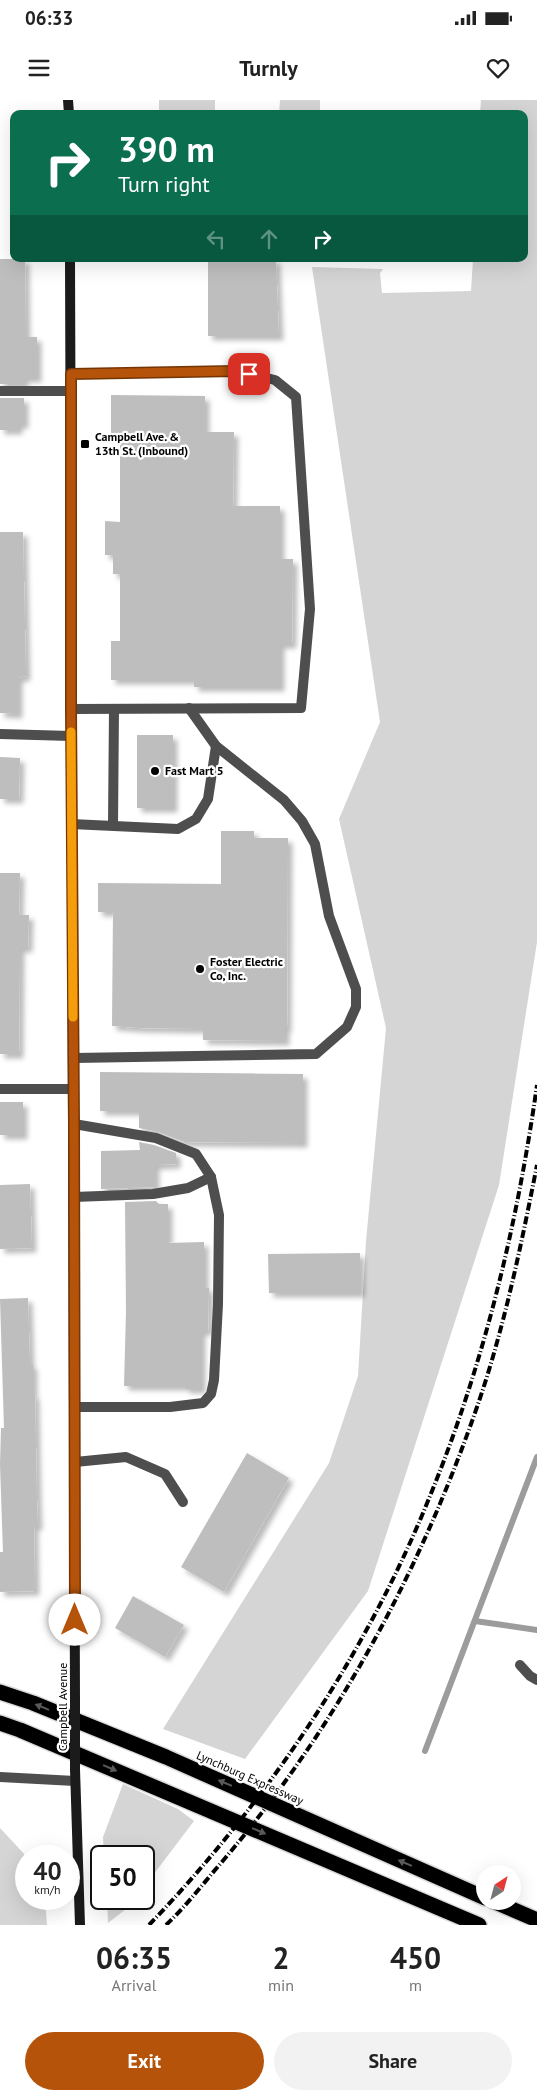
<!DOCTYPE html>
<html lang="en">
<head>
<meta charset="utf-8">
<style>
  body { margin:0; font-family:"PT Sans",sans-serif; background:#f2f2f2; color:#222; height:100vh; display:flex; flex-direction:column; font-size:19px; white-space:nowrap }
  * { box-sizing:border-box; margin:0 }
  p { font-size:16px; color:#767676 }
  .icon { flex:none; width:28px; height:28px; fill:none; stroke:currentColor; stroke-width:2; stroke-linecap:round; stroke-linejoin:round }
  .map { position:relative; height:1825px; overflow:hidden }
  .sheet { display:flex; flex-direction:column; background:#fff; flex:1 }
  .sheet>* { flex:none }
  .hud { position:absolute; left:10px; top:10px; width:518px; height:152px; border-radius:10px; box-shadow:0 5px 20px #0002; background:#0b6e4f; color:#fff; overflow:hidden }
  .needle { width:32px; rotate:36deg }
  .tools { position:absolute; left:476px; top:1765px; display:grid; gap:10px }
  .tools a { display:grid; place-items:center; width:45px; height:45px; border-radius:50%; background:#fff; box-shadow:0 5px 20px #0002; font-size:25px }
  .speed { position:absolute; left:15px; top:1745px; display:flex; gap:10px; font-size:25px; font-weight:700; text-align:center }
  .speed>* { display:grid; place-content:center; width:65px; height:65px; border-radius:50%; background:#fff; box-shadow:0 5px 20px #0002; line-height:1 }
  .speed small { font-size:12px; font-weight:400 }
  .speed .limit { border:2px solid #111; border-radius:8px; background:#fff; color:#111 }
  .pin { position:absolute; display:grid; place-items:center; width:42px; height:42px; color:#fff; margin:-21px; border-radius:10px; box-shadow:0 2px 8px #0006 }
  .me { position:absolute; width:55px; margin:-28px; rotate:0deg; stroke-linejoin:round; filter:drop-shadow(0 0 4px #0008) }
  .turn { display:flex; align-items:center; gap:18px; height:105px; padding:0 25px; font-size:22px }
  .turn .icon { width:65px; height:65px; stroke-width:2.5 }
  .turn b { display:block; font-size:35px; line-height:42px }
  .lanes { display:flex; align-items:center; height:48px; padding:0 25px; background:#0003; justify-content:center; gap:25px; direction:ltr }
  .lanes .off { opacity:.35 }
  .eta { display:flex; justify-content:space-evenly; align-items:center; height:85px; text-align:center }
  .eta b { font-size:30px; font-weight:700; line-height:35px }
  .action { display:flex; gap:10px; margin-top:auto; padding:10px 25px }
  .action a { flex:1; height:58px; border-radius:30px; background:#b45309; color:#fff; font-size:20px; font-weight:700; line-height:58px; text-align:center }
  .action a+a { background:#f2f2f2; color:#222 }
  .status { display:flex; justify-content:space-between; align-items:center; height:35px; padding:0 25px; background:#fff; direction:ltr }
  .status svg { height:14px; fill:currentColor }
  header { display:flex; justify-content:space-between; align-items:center; height:65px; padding:0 25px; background:#fff; font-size:22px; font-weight:700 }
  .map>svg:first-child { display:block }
  .green { fill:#d5d5d5 }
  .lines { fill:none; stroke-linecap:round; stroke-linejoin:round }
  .stream { stroke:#9c9c9c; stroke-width:6 }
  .building { fill:#bebebe; filter:url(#shadow) }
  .motorway-casing { stroke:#dbdbdb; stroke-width:18 }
  .service { stroke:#4e4e4e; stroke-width:10 }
  .minor { stroke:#4e4e4e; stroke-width:10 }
  .secondary { stroke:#1b1b1b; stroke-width:10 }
  .motorway { stroke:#000; stroke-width:15 }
  .rail { stroke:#000; stroke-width:4; stroke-dasharray:8 2.5 1 2.5; stroke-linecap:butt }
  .secondary-bridge { stroke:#1b1b1b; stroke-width:10 }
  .oneway { fill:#595959 }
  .route-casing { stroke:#753606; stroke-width:12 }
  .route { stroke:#b45309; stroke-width:9 }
  .slow { stroke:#f59e0b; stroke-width:9 }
  .poi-dot { fill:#000; stroke:#fff; stroke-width:2 }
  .labels { text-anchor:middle; stroke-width:4.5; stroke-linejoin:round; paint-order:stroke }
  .poi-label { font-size:12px; font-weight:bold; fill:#000; stroke:#fff; text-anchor:start }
  .street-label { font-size:12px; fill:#000; stroke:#fff }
</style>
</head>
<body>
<div class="status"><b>06:33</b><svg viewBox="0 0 49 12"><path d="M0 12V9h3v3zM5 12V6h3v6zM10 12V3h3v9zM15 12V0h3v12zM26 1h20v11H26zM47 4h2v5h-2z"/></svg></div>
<header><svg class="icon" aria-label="menu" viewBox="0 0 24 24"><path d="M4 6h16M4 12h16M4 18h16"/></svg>Turnly<svg class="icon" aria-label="heart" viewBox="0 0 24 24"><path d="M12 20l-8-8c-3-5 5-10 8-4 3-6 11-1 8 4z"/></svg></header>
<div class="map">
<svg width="537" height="1825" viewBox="0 0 537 1825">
  <defs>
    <filter id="shadow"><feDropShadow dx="4.5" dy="4.5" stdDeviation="2.5" flood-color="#0004"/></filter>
  </defs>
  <rect width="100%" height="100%" fill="#fff"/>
  <g class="green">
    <rect x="159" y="0" width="56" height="14"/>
    <path d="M280,0H320V14H279Z"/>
    <path d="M481,0H537V842L499,1085L368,1491L245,1659L163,1629L329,1363L358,1276L366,1141L386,928L339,719L380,622L312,167L383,169L380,173L382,193L471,191L473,159H524V14H480Z"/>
    <path d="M123,1684L178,1709L194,1721L144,1787V1756H104L103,1737Z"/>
    <path d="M0,1728L26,1756V1799H45L47,1825H0Z"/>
    <path d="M107,1799H135L130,1806L108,1823Z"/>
  </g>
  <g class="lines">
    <g class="stream">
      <path d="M475,1521L537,1530"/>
      <path d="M425,1651L537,1357"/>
    </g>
  </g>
  <g class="building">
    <path d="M0,159H25L26,237H37V278H24V284H0Z"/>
    <path d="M208,159H276L279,236H208Z"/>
    <path d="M111,295L205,296V332H234L233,406H280V459H293L292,544H280V587H194V580H111V541H120V474H113V455H105V421L120,422V335H111Z"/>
    <path d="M0,298H24V324H18V330H0Z"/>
    <path d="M0,432H23L26,576L18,578V614L0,613Z"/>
    <rect x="137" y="635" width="36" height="73"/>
    <path d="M0,657L20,658L19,699H0Z"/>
    <path d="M221,731H254V738H288L287,928H285V941L203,940V929L139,928L112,926L113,812H98V783L221,784Z"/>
    <path d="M0,773H20L19,815H29L28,848H20L19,954H0Z"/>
    <path d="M100,972L303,974V1043L185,1042L158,1032L139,1028V1011H100Z"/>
    <rect x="0" y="1002" width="23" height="33"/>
    <path d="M139,1042L154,1045L176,1053V1064L155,1065V1087L101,1089V1051L140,1050Z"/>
    <path d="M30,1084L32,1148L0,1149V1085Z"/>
    <path d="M156,1101L159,1104H168V1143L204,1142V1188H209L208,1231H201V1289H185V1286H124L126,1212L125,1102Z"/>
    <path d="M360,1153V1193H269L268,1154Z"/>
    <path d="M28,1198L30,1265H33V1295H35L37,1400L38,1426H34L35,1491L0,1492V1452H3L0,1364L1,1328H4L0,1199Z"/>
    <path d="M247,1353L289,1378L224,1492L181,1467Z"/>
    <path d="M133,1496L184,1525L165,1557L115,1528Z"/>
  </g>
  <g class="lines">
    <defs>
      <g id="motorway">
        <path d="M0,1592L33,1603L166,1657L485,1798"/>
        <path d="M0,1623L20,1630L479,1825"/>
        <path d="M493,1801L537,1820"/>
      </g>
    </defs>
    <use href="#motorway" class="motorway-casing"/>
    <g class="service">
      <path d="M71,609L301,608L310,509L296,297L275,280L236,271L71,274"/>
      <path d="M71,724L178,729L196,719L208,699L216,646"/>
      <path d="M113,725L114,609"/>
      <path d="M74,958L316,954L347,927L356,907V889L329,816L315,744L302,721L284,700L216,646L189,608"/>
      <path d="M0,989H74"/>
      <path d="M74,1024L156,1038L196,1054L211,1077L219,1115L218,1204L214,1280L211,1294L203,1303L170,1307H75"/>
      <path d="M74,1097L153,1094L188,1088L211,1077"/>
      <path d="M75,1362L126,1357L165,1374L183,1402"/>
      <path d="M520,1565L530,1576L537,1580"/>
    </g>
    <g class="minor">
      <path d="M0,291H71"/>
      <path d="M0,634L71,636"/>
      <path d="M0,1677L75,1681"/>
    </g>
    <g class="secondary">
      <path d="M68,0L69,14"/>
      <path d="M70,159L75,1599"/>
      <path d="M75,1669L80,1825"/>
    </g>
    <use href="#motorway" class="motorway"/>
    <g class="rail">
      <path d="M149,1825C267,1702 366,1555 430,1396C484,1264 517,1126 537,985"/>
      <path d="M166,1825C184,1808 199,1789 215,1770C333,1634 418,1477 477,1307C504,1229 521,1146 537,1065"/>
    </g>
    <path class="secondary-bridge" d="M75,1669V1599"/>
  </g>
  <defs><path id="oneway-solid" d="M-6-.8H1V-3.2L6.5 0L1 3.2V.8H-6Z" transform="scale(1.25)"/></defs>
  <g class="oneway">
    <use href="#oneway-solid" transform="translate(42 1607) rotate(-158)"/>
    <use href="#oneway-solid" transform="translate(110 1668) rotate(23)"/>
    <use href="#oneway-solid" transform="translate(225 1683) rotate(-157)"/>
    <use href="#oneway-solid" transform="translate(259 1731) rotate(23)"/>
    <use href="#oneway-solid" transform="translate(405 1763) rotate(-157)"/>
  </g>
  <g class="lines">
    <defs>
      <path id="route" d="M75,1520L74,1024L71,609V274L236,271L249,274"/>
    </defs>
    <use href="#route" class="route-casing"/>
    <use href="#route" class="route"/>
    <path class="slow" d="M71,632L73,917"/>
  </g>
  <g class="poi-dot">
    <rect x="80" y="339" width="10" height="10" rx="2.5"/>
    <circle cx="155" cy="671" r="5"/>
    <circle cx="200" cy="869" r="5"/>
  </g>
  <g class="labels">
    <g class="poi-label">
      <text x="95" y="341">Campbell Ave. &amp;<tspan x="95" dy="14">13th St. (Inbound)</tspan></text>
      <text x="165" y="675">Fast Mart 5</text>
      <text x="210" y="866">Foster Electric<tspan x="210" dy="14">Co, Inc.</tspan></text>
    </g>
    <g class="street-label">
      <text transform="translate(63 1607) rotate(-90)" y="4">Campbell Avenue</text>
      <text transform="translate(250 1678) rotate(24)" y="4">Lynchburg Expressway</text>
    </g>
  </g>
</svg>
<div class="tools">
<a><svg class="needle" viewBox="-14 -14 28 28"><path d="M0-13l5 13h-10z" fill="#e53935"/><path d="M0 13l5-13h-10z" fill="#767676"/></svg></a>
</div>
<div class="speed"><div>40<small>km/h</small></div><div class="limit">50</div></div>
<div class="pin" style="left:249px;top:274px;background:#d93025"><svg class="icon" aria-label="arrive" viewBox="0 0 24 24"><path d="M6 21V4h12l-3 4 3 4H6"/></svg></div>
<svg class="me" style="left:75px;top:1520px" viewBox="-20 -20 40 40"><circle r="19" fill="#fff"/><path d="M0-13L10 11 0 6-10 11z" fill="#b45309"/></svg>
<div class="hud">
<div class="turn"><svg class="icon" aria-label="right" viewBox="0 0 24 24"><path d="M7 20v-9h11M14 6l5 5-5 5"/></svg><div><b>390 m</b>Turn right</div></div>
<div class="lanes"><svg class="icon off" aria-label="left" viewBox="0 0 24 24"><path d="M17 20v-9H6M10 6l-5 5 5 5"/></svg><svg class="icon off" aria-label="ahead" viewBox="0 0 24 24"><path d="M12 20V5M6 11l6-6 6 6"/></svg><svg class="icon" aria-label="right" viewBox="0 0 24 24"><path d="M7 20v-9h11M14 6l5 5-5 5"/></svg></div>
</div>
</div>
<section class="sheet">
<div class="eta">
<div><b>06:35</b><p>Arrival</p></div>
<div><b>2</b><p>min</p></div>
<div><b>450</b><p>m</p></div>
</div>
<div class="action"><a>Exit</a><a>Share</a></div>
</section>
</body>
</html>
